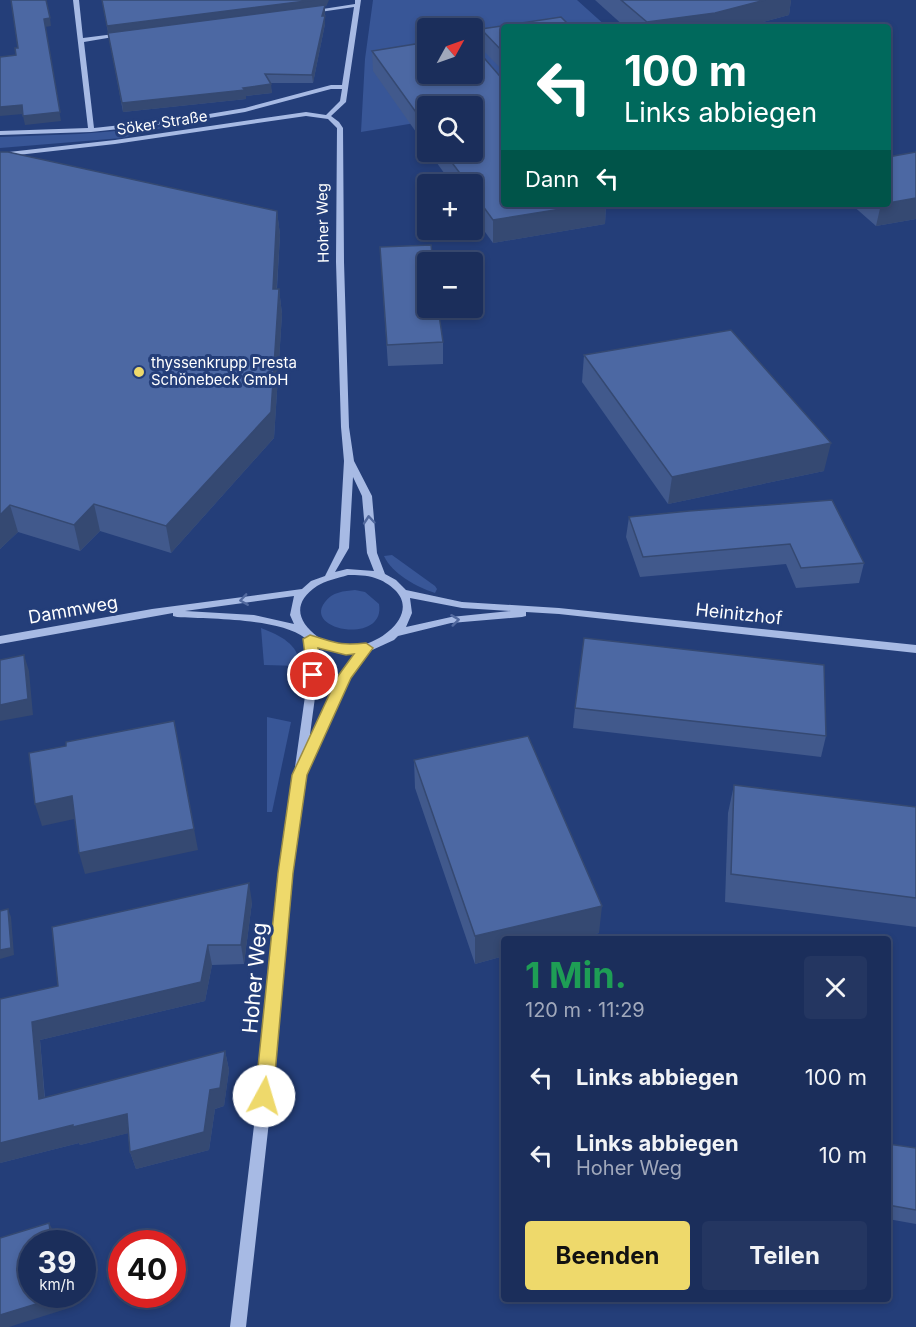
<!DOCTYPE html>
<html lang="de">
<head>
<meta charset="utf-8">
<style>
  body { margin:0; font-family:Inter,sans-serif; background:#243661; color:#f1f3f6; height:100vh; display:flex; flex-direction:column; font-size:22px; white-space:nowrap }
  * { box-sizing:border-box; margin:0 }
  p { font-size:20px; color:#a0a8bb }
  .icon { flex:none; width:33px; height:33px; fill:none; stroke:currentColor; stroke-width:2; stroke-linecap:round; stroke-linejoin:round }
  .map { position:relative; flex:1; overflow:hidden }
  .drawer { position:absolute; left:501px; top:936px; width:390px; height:366px; display:flex; flex-direction:column; background:#1b2e5b; border-radius:6px; box-shadow:0 3px 9px #0003,0 0 0 2px #394a71 }
  .drawer>* { flex:none }
  .guide { position:absolute; left:501px; top:24px; width:390px; height:183px; border-radius:6px; box-shadow:0 3px 9px #0003,0 0 0 2px #394a71; background:#00695c; color:#fff; overflow:hidden }
  .needle { width:39px; rotate:50deg }
  .controls { position:absolute; left:417px; top:18px; display:grid; gap:12px }
  .controls a { display:grid; place-items:center; width:66px; height:66px; border-radius:6px; background:#1b2e5b; box-shadow:0 3px 9px #0003,0 0 0 2px #394a71; font-size:30px }
  .speed { position:absolute; left:18px; top:1230px; display:flex; gap:12px; font-size:30px; font-weight:700; text-align:center }
  .speed>* { display:grid; place-content:center; width:78px; height:78px; border-radius:50%; background:#1b2e5b; box-shadow:0 3px 9px #0003,0 0 0 2px #394a71; line-height:1 }
  .speed small { font-size:15px; font-weight:400 }
  .speed .limit { border:9px solid #d22; background:#fff; color:#111 }
  .pin { position:absolute; display:grid; place-items:center; width:51px; height:51px; color:#fff; margin:-26px; border:3px solid #fff; border-radius:50%; box-shadow:0 2px 6px #0007 }
  .me { position:absolute; width:66px; margin:-33px; rotate:6deg; stroke-linejoin:round; filter:drop-shadow(0 0 4px #0008) }
  .turn { display:flex; align-items:center; gap:21px; height:126px; padding:0 24px; font-size:27px }
  .turn .icon { width:78px; height:78px; stroke-width:2.5 }
  .turn b { display:block; font-size:42px; line-height:51px }
  .then { display:flex; align-items:center; height:57px; padding:0 24px; background:#0003; gap:12px; font-size:22px }
  .round { display:grid; place-items:center; flex:none; width:63px; height:63px; border-radius:6px; background:#243661 }
  .headline { display:flex; align-items:center; justify-content:space-between; height:102px; padding:0 24px }
  h1 { font-size:36px; font-weight:700; line-height:45px; color:#1e9e55 }
  .primary-button { display:flex; gap:12px; margin-top:auto; padding:12px 24px }
  .primary-button a { flex:1; height:69px; border-radius:6px; background:#eed96b; color:#111; font-size:24px; font-weight:700; line-height:69px; text-align:center }
  .primary-button a+a { background:#243661; color:#f1f3f6 }
  ul { padding:0; list-style:none }
  li { display:flex; align-items:center; gap:18px; height:78px; padding:0 24px }
  li div { flex:1 }
  li b { display:block; font-size:22px }
  li em { font-style:normal }
  .map>svg:first-child { display:block }
  .green { fill:#385697; fill-rule:evenodd }
  .lines { fill:none; stroke-linecap:round; stroke-linejoin:round }
  .minor { fill:#a7bae4; fill-rule:evenodd }
  .wall { fill:#41598c }
  .shaded-wall { fill:#354972 }
  .building { fill:#4c68a3; stroke:#354972; stroke-width:1.5 }
  .oneway { stroke:#52699e }
  .route { fill:#eed96b; stroke:#9b8d46; stroke-width:1.5 }
  .poi-dot { fill:#eed96b; stroke:#243e79; stroke-width:2 }
  .labels { text-anchor:middle; stroke-width:6; stroke-linejoin:round; paint-order:stroke }
  .far-street-label { font-size:15px; fill:#fff; stroke:#243e79 }
  .far-poi-label { font-size:15px; fill:#fff; stroke:#243e79; text-anchor:start }
  .street-label { font-size:18px; fill:#fff; stroke:#243e79 }
  .near-street-label { font-size:21px; fill:#fff; stroke:#243e79 }
</style>
</head>
<body>
<div class="map">
<svg width="916" height="1327" viewBox="0 0 916 1327">
  <rect width="100%" height="100%" fill="#243e79"/>
  <g class="green">
    <path d="M373,0H577L607,27H504V108L428,106L427,121L361,132L365,59ZM428,28H472V74H428Z"/>
    <path d="M165,127L122,138L0,148V137L79,134Z"/>
    <path d="M392,555L435,586L437,589L435,593C417,587 392,574 384,556Z"/>
    <path d="M355,590L365,592L379,604C386,645 302,631 325,602C332,592 344,591 355,590Z"/>
    <path d="M261,628C281,636 297,643 301,666L264,665Z"/>
    <path d="M267,717L291,722L272,812H267Z"/>
  </g>
  <g class="lines">
    <path class="minor" d="M73,0H79L83,38L122,33L125,35L84,42L94,128L185,118L245,108L331,85H342L354,7L313,13L310,11L355,4V0H361L346,102L331,116L339,122L343,128L344,262L349,427L354,461L372,496L377,553L385,574L396,580L406,590L462,602L559,608L916,645V653L559,614L526,612V616L522,617L451,623L398,636L394,640L370,651L350,677L311,764L306,768L292,873L277,1050L246,1327H230L263,1050L280,873L308,675L305,638C280,618 210,619 177,617L173,616V613L0,644V636L152,609L302,589L311,581L325,576L339,548L344,461L341,427L336,262L337,128L328,119L306,116L115,144L0,157V153L115,140L306,112L326,115L340,101L342,89H331L245,112L185,122L91,132L0,135V131L88,128ZM353,477L362,496L367,553L374,571L347,569L335,572L349,548ZM348,575C357,575 367,575 375,578C382,580 390,585 395,590C418,613 385,640 362,645C358,646 353,646 349,646C338,646 326,644 318,637C297,621 292,603 317,586C325,581 338,578 348,575ZM294,596L290,615L294,624L254,615L185,611ZM410,598L462,608L511,611L451,617L406,627L412,613ZM316,646L340,653H357L340,676L309,742L318,675Z"/>
  </g>
  <g class="wall">
    <path d="M102,0L327,5L325,6V24L313,83H270L272,93L246,96V99L123,112Z"/>
    <path d="M595,0H791L789,15L744,27H625Z"/>
    <path d="M504,27V72L480,47L481,29Z"/>
    <path d="M428,42V74H472V44L504,81V204H606L605,224L493,243L472,214V184H452L429,152H472V106H428V149L373,71L372,51Z"/>
    <path d="M0,152L277,211L280,235L277,289H279L282,314L274,438L171,553L100,531L80,551L18,532L0,549Z"/>
    <path d="M916,152V219L876,226L851,204H888V157Z"/>
    <path d="M380,247L443,342V364L388,366Z"/>
    <path d="M584,355L824,471L668,504L582,382Z"/>
    <path d="M689,511L864,563L859,583L796,588L786,564L640,577L626,537L629,517Z"/>
    <path d="M575,708L826,736L821,757L573,728Z"/>
    <path d="M414,760L599,933L576,939H504V956L475,964L415,788Z"/>
    <path d="M734,785L916,807V927L725,902L728,813Z"/>
    <path d="M252,902L244,964L212,965L205,1001L40,1040L45,1098L225,1051L229,1070L224,1106L215,1109L209,1150L136,1169L130,1152L128,1133L80,1145L79,1143L0,1163V999L58,986Z"/>
    <path d="M888,1144L916,1148V1224L888,1219Z"/>
  </g>
  <g class="shaded-wall">
    <path d="M314,0H329L327,5L325,6V13L323,24L108,33L107,26Z"/>
    <path d="M765,0H791L789,15L744,27H646L647,22Z"/>
    <path d="M325,16V24L313,83L312,75Z"/>
    <path d="M50,18L51,26L45,27L61,121L25,125L23,116L44,19Z"/>
    <path d="M271,84L272,93L246,96V99L123,112L122,103Z"/>
    <path d="M22,105L23,114L0,116V107Z"/>
    <path d="M916,198V219L876,226L881,204H888V203Z"/>
    <path d="M592,204H606L605,224L493,243V220Z"/>
    <path d="M277,211L280,235L275,314L273,289Z"/>
    <path d="M279,289L282,314L274,438L171,553L166,526Z"/>
    <path d="M831,443L824,471L668,504L672,477Z"/>
    <path d="M94,504L100,531L80,551L74,525Z"/>
    <path d="M10,505L18,532L0,549V515Z"/>
    <path d="M24,655L29,671L33,715L0,721V705Z"/>
    <path d="M174,721L198,850L85,874L79,853Z"/>
    <path d="M72,796L79,818L42,826L35,804Z"/>
    <path d="M249,883L252,902L244,964L241,945Z"/>
    <path d="M602,906L599,933L576,939H504V956L475,964V936Z"/>
    <path d="M8,909L11,917L14,955L0,959V950Z"/>
    <path d="M208,945L212,965L205,1001L40,1040L46,1117L39,1099L32,1022Z"/>
    <path d="M225,1051L229,1070L224,1106L215,1109L209,1150L136,1169L130,1152L210,1090Z"/>
    <path d="M127,1114L133,1132L80,1145L79,1143L0,1163V1143L73,1125Z"/>
    <path d="M49,1223L56,1236L57,1244H52Z"/>
    <path d="M59,1294H64L66,1309L9,1327H0V1315Z"/>
  </g>
  <g class="building">
    <path d="M11,0H46L50,18L44,19L60,112L23,116L22,105L0,107V57L16,55L15,48H18Z"/>
    <path d="M102,0H314L107,26Z"/>
    <path d="M621,0H765L715,13L647,22Z"/>
    <path d="M325,5L322,16H325L312,75L265,74L271,84L243,88L245,90L122,103L108,33Z"/>
    <path d="M561,17L571,27H504V53L481,29Z"/>
    <path d="M428,42V74H472V44L504,81V204H592L493,220L472,191V184H468L444,152H472V106H428V129L372,51Z"/>
    <path d="M0,152H8L277,211L273,289H279L271,412L166,526L94,504L74,525L10,505L0,515Z"/>
    <path d="M916,152V198L888,203V157Z"/>
    <path d="M431,245L433,262H428V308H438L443,342L387,345L380,247Z"/>
    <path d="M731,330L831,443L672,477L584,355Z"/>
    <path d="M832,500L864,563L801,568L790,544L643,557L629,517L689,511Z"/>
    <path d="M584,638L824,665L826,736L575,708Z"/>
    <path d="M24,655L28,699L0,705V660Z"/>
    <path d="M174,721L194,829L79,853L72,796L35,804L29,753L66,746V742Z"/>
    <path d="M528,736L602,906L475,936L414,760Z"/>
    <path d="M734,785L916,807V898L731,874Z"/>
    <path d="M249,883L241,945H208L201,982L32,1022L39,1099L225,1051L220,1088L210,1090L204,1132L130,1152L127,1114L73,1127V1125L0,1143V999L58,986L52,927Z"/>
    <path d="M8,909L11,948L0,950V911Z"/>
    <path d="M888,1144L916,1148V1210L888,1205Z"/>
    <path d="M49,1223L52,1244H32V1294H59V1297L0,1315V1238Z"/>
  </g>
  <defs><path id="oneway-chevron" d="M-2-3.5L2.5 0L-2 3.5" fill="none" stroke-width="1.6" stroke-linecap="round" stroke-linejoin="round" transform="scale(1.5)"/></defs>
  <g class="oneway">
    <use href="#oneway-chevron" transform="translate(369 520) rotate(-95)"/>
    <use href="#oneway-chevron" transform="translate(244 600) rotate(172)"/>
    <use href="#oneway-chevron" transform="translate(455 620) rotate(-7)"/>
  </g>
  <path class="route" d="M310,635C335,642 338,646 366,643L373,648L351,678L307,775L293,873L273,1096L271,1102L264,1104L258,1102L255,1096L278,873L292,775L338,676L354,654L346,655L318,648L320,675L313,680L308,679L303,639Z"/>
  <circle class="poi-dot" cx="139" cy="372" r="6"/>
  <g class="labels">
    <g class="far-street-label">
      <text transform="translate(162 123) rotate(-9)" y="5">Söker Straße</text>
      <text transform="translate(323 223) rotate(-91)" y="5">Hoher Weg</text>
    </g>
    <g class="far-poi-label">
      <text x="151" y="368">thyssenkrupp Presta<tspan x="151" dy="17">Schönebeck GmbH</tspan></text>
    </g>
    <g class="street-label">
      <text transform="translate(73 610) rotate(-10)" y="6">Dammweg</text>
      <text transform="translate(739 614) rotate(6)" y="6">Heinitzhof</text>
    </g>
    <g class="near-street-label">
      <text transform="translate(255 978) rotate(-85)" y="7">Hoher Weg</text>
    </g>
  </g>
</svg>
<div class="controls">
<a><svg class="needle" viewBox="-14 -14 28 28"><path d="M0-13l5 13h-10z" fill="#e53935"/><path d="M0 13l5-13h-10z" fill="#a0a8bb"/></svg></a>
<a><svg class="icon" aria-label="search" viewBox="0 0 24 24"><circle cx="10" cy="10" r="6"/><path d="M15 15l6 6"/></svg></a>
<a>+</a>
<a>−</a>
</div>
<div class="speed"><div>39<small>km/h</small></div><div class="limit">40</div></div>
<div class="pin" style="left:313px;top:675px;background:#d93025"><svg class="icon" aria-label="arrive" viewBox="0 0 24 24"><path d="M6 21V4h12l-3 4 3 4H6"/></svg></div>
<svg class="me" style="left:264px;top:1096px" viewBox="-20 -20 40 40"><circle r="19" fill="#fff"/><path d="M0-13L10 11 0 6-10 11z" fill="#eed96b"/></svg>
<div class="guide">
<div class="turn"><svg class="icon" aria-label="left" viewBox="0 0 24 24"><path d="M17 20v-9H6M10 6l-5 5 5 5"/></svg><div><b>100 m</b>Links abbiegen</div></div>
<div class="then">Dann<svg class="icon" aria-label="left" viewBox="0 0 24 24"><path d="M17 20v-9H6M10 6l-5 5 5 5"/></svg></div>
</div>
<section class="drawer">
<div class="headline"><div><h1>1 Min.</h1><p>120 m · 11:29</p></div><a class="round"><svg class="icon" aria-label="close" viewBox="0 0 24 24"><path d="M6 6l12 12M18 6L6 18"/></svg></a></div>
<ul>
<li><svg class="icon" aria-label="left" viewBox="0 0 24 24"><path d="M17 20v-9H6M10 6l-5 5 5 5"/></svg><div><b>Links abbiegen</b></div><em>100 m</em></li>
<li><svg class="icon" aria-label="left" viewBox="0 0 24 24"><path d="M17 20v-9H6M10 6l-5 5 5 5"/></svg><div><b>Links abbiegen</b><p>Hoher Weg</p></div><em>10 m</em></li>
</ul>
<div class="primary-button"><a>Beenden</a><a>Teilen</a></div>
</section>
</div>
</body>
</html>
